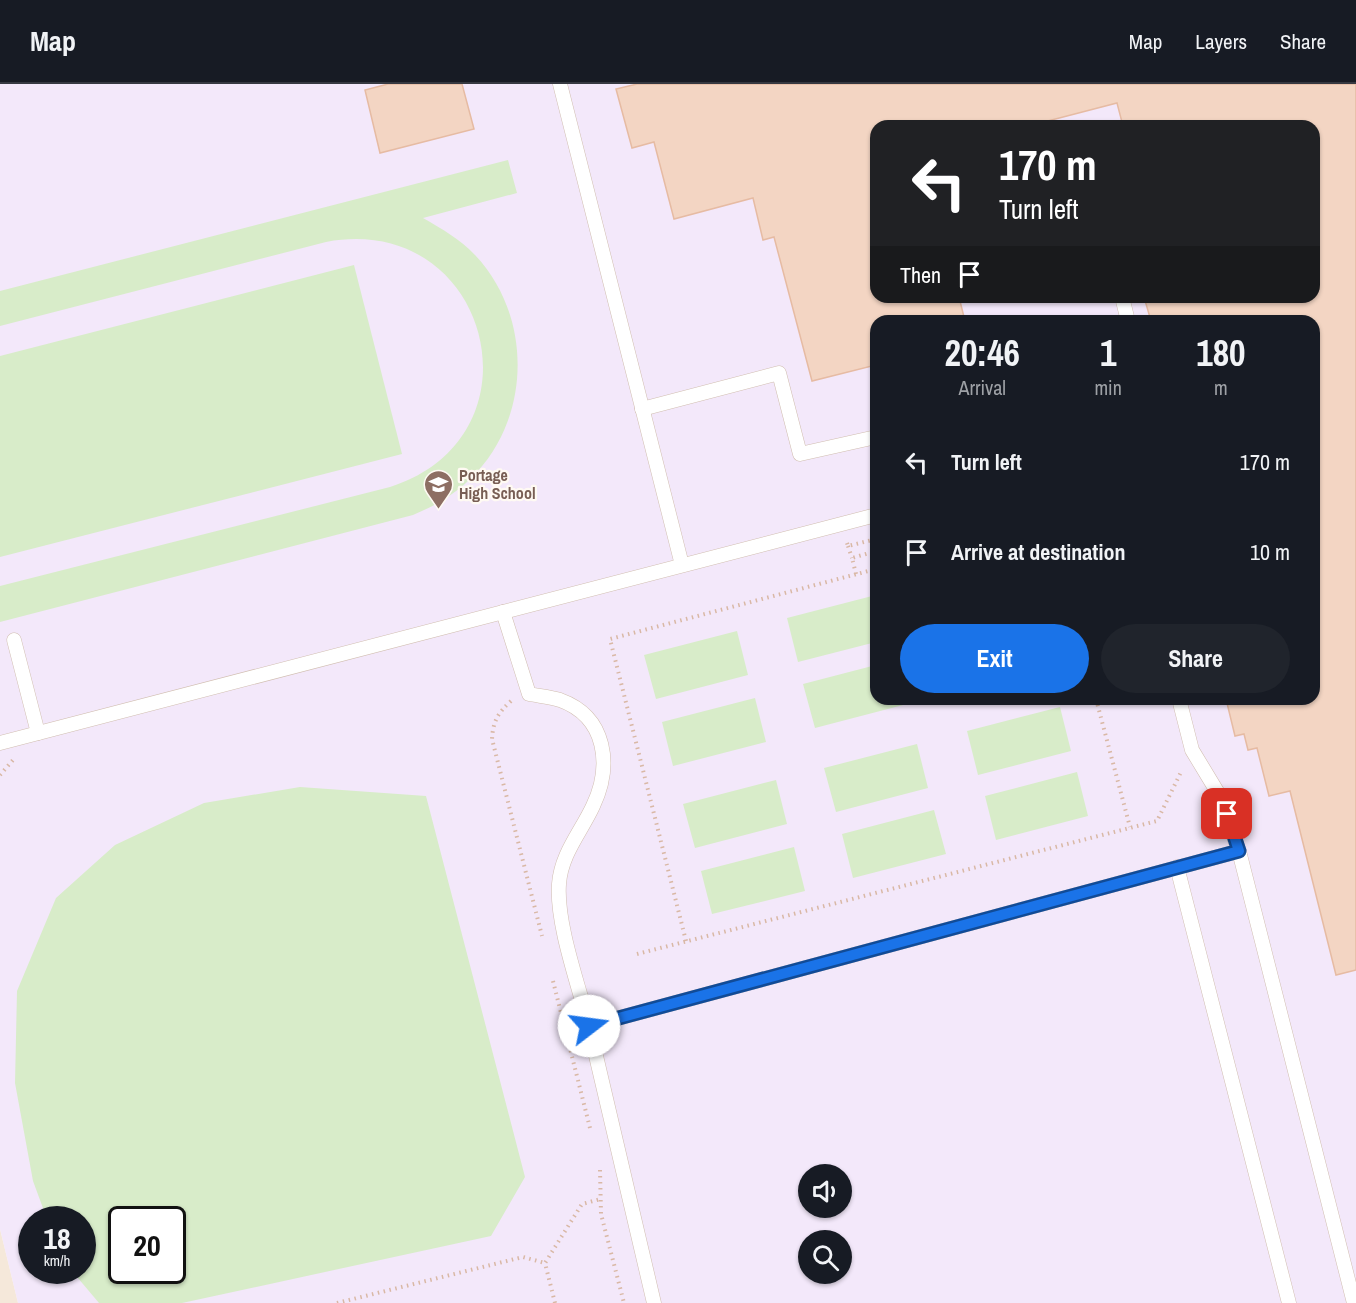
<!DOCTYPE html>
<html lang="en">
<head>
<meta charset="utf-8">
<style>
  body { margin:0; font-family:"Archivo Narrow",sans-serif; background:#20242c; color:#f1f3f6; height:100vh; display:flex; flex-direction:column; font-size:22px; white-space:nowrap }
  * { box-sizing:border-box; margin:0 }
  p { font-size:20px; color:#9ea1a6 }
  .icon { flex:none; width:33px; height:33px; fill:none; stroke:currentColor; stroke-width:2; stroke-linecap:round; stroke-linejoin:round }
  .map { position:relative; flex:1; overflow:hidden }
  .drawer { position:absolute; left:870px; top:231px; width:450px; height:390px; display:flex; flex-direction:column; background:#171b24; border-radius:18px; box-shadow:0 2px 4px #0004 }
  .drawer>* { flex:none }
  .banner { position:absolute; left:870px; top:36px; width:450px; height:183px; border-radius:18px; box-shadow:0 2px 4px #0004; background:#202124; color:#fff; overflow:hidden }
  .controls { position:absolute; left:798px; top:1080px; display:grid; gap:12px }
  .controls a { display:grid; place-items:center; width:54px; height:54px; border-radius:50%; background:#171b24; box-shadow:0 2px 4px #0004; font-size:30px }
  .speed { position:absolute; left:18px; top:1122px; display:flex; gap:12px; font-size:30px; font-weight:700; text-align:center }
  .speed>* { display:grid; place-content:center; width:78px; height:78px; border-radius:50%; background:#171b24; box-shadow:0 2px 4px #0004; line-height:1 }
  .speed small { font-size:15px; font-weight:400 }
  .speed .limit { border:3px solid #111; border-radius:9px; background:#fff; color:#111 }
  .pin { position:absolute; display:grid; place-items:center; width:51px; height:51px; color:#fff; margin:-26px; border-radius:12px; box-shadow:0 3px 9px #0006 }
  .me { position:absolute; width:66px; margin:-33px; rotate:75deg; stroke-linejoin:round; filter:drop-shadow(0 0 4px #0008) }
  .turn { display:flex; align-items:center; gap:21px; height:126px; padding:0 30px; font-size:27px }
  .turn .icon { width:78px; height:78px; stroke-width:2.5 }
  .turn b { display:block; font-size:42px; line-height:51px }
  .then { display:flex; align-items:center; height:57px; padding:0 30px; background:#0003; gap:12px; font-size:22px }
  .eta { display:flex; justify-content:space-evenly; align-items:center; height:102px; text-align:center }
  .eta b { font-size:36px; font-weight:800; line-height:42px }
  .primary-button { display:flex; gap:12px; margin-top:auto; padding:12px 30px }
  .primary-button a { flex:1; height:69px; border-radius:36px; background:#1a73e8; color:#fff; font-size:24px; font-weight:800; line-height:69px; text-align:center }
  .primary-button a+a { background:#20242c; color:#f1f3f6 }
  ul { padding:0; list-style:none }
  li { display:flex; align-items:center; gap:18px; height:90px; padding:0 30px }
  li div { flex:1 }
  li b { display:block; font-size:22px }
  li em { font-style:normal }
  header { display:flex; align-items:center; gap:36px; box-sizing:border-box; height:84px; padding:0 30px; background:#171b24; border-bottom:2px solid #363941 }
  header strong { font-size:28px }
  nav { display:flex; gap:33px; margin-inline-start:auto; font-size:21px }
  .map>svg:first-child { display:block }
  .residential { fill:#f5e8da }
  .education { fill:#f3e8fa; fill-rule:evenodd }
  .green { fill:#d8ecc9; fill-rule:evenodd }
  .building { fill:#f3d5c3; stroke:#e6bba3; stroke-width:1.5 }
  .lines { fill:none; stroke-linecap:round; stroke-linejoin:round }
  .service-casing { stroke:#d1beb0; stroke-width:15 }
  .path { stroke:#d9b8a5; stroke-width:4; stroke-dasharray:1.5 4.5; stroke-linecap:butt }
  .service { stroke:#fff; stroke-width:14 }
  .route-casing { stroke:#114b97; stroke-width:15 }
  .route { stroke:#1a73e8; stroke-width:10 }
  .labels { text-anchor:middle; stroke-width:4.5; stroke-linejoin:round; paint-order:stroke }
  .education-label { font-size:16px; font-weight:bold; fill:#785e54; stroke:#fffaf3; text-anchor:start }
</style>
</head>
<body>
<header>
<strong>Map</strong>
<nav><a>Map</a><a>Layers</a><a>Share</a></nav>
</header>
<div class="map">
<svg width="1356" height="1219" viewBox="0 0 1356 1219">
  <rect width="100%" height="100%" fill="#fdf6ec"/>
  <path class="residential" d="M0,1145L18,1219H0Z"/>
  <path class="education" d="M0,0H1356V1219H18L0,1145ZM876,42H1314V213H876ZM876,237H1314V615H876ZM808,1090H842V1124H808ZM32,1136H82V1186H32ZM122,1136H172V1186H122ZM808,1156H842V1190H808Z"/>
  <g class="green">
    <path d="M508,76L517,109L423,134C442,145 460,155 475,171C531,230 532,328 477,388C459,408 437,421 413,431L0,538V502L390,403C548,353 490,127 326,158L0,242V207Z"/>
    <path d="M354,181L402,370L0,473V272Z"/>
    <path d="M876,511V558L798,578L787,534Z"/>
    <path d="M737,547L748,591L656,615L644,571Z"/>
    <path d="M876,581V615H906L907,620L815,644L803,600Z"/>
    <path d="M755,614L766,658L673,682L662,638Z"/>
    <path d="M1060,623L1071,667L978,691L967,647Z"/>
    <path d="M917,660L928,704L836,728L824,684Z"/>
    <path d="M1077,688L1088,732L996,756L985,712Z"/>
    <path d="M776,696L787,740L695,764L683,720Z"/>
    <path d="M300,703L426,712L525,1093L491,1152L182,1219H99L72,1187L82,1186V1136L47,1135L33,1097L15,999L17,907L56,814L115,761L204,719ZM122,1136H172V1186H122Z"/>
    <path d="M934,726L946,770L853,794L842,750Z"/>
    <path d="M794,763L805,807L712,830L701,787Z"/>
  </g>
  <g class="building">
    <path d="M388,0H462L474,45L380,69L365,6Z"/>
    <path d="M637,0H1356V886L1336,891L1290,707L1269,712L1257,664L1248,666L1244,650L1235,652L1226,615H1314V237H1151L1144,213H1314V42H1123L1117,19L1040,39L1041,42H876V213H959L965,237H876V281L812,297L774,153L763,156L753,114L674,135L654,58L632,64L616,5Z"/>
  </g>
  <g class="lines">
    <defs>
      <g id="service">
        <path d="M560,0L682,481"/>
        <path d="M1122,213L1128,237"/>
        <path d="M642,325L779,289L800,370L876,353"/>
        <path d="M503,528L529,610C539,612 550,613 560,616C607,633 612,682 593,722C581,748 561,770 559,800C556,840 579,902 589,942L1239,767"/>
        <path d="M14,556L38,649"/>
        <path d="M1179,615L1192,666L1218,709L1239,767L1354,1219"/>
        <path d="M0,659L876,431"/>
        <path d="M1177,783L1289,1219"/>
        <path d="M589,942L654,1219"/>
      </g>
    </defs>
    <use href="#service" class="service-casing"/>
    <g class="path">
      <path d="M847,459L848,462L876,455"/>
      <path d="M848,462L852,474"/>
      <path d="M856,490L852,474L876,467"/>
      <path d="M1096,615L1130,743"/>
      <path d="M511,617C498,629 493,637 492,655L542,852"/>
      <path d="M0,691L13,676"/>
      <path d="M686,857L610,555L876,485"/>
      <path d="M637,870L1157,737L1182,686"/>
      <path d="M553,897L590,1044"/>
      <path d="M600,1086L601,1130L624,1219"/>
      <path d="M337,1219L523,1173L545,1179"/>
      <path d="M555,1219L545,1179L582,1120L601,1115"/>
    </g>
    <use href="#service" class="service"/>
  </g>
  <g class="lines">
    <defs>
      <path id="route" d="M589,942L1239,767L1227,730"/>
    </defs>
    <use href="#route" class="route-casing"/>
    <use href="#route" class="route"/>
  </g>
  <defs>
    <symbol id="school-pin" viewBox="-11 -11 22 30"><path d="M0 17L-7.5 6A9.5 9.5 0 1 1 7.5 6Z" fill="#8d6e63" stroke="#fffaf3"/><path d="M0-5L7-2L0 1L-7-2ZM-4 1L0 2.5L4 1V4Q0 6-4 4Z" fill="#fff"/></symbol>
  </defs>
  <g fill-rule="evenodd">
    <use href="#school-pin" x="422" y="384" width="33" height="45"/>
  </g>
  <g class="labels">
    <g class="education-label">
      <text x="459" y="397">Portage<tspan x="459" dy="18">High School</tspan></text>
    </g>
  </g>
</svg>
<div class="controls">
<a><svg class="icon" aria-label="sound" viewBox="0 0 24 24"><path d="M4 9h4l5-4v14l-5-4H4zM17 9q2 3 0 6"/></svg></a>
<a><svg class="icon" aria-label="search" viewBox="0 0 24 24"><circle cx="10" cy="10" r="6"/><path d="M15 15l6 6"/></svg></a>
</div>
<div class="speed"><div>18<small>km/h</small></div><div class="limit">20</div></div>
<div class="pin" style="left:1227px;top:730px;background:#d93025"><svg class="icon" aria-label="arrive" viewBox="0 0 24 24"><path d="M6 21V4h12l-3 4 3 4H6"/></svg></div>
<svg class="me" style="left:589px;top:942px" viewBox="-20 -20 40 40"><circle r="19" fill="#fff"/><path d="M0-13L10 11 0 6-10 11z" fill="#1a73e8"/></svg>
<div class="banner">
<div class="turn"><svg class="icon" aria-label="left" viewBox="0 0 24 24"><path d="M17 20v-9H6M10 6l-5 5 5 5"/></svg><div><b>170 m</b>Turn left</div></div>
<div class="then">Then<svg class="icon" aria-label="arrive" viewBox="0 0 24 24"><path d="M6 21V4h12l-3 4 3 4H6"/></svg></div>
</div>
<section class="drawer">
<div class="eta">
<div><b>20:46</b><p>Arrival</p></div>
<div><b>1</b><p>min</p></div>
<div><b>180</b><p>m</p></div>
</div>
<ul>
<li><svg class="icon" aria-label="left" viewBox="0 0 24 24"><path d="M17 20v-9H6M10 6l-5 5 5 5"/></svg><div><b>Turn left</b></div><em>170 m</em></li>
<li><svg class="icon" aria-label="arrive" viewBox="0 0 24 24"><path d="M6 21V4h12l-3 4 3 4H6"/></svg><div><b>Arrive at destination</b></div><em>10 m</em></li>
</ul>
<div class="primary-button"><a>Exit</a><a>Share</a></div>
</section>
</div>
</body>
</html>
